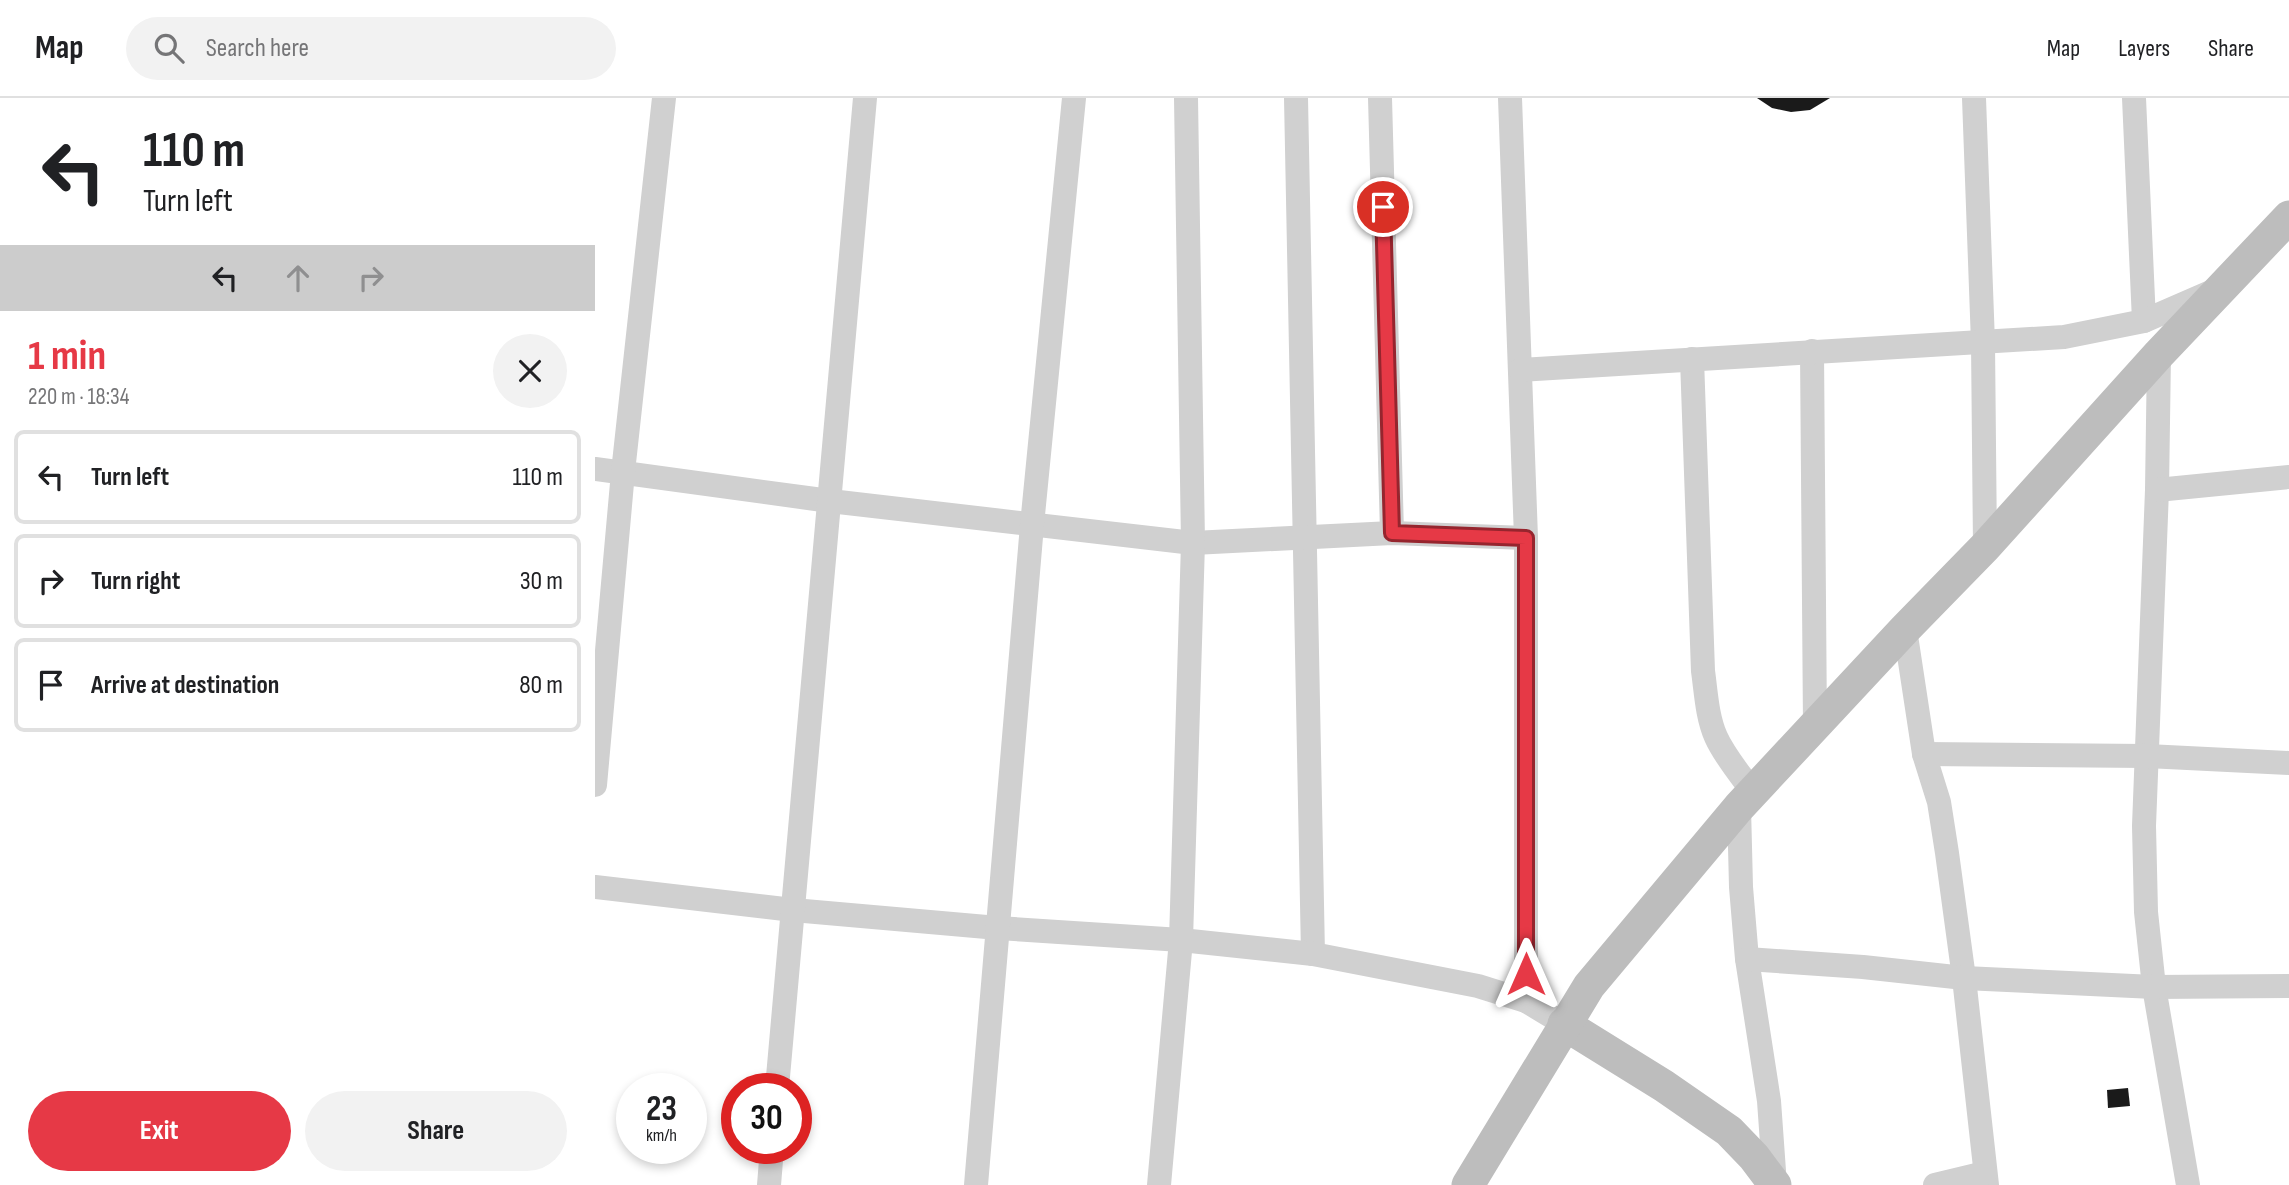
<!DOCTYPE html>
<html lang="en">
<head>
<meta charset="utf-8">
<style>
  body { margin:0; font-family:"Sofia Sans Condensed",sans-serif; background:#f2f2f2; color:#202124; height:100vh; display:flex; flex-direction:column; font-size:26px; white-space:nowrap }
  * { box-sizing:border-box; margin:0 }
  p { font-size:23px; color:#757577 }
  .icon { flex:none; width:38px; height:38px; fill:none; stroke:currentColor; stroke-width:2; stroke-linecap:round; stroke-linejoin:round }
  .map { position:relative; flex:1; overflow:hidden }
  .sheet { display:flex; flex-direction:column; background:#fff; width:595px }
  .sheet>* { flex:none }
  .top-card { background:#fff; color:#202124; overflow:hidden }
  .speed { position:absolute; left:21px; top:975px; display:flex; gap:14px; font-size:35px; font-weight:700; text-align:center }
  .speed>* { display:grid; place-content:center; width:91px; height:91px; border-radius:50%; background:#fff; box-shadow:0 4px 10px #0003; line-height:1 }
  .speed small { font-size:18px; font-weight:400 }
  .speed .limit { border:10px solid #d22; background:#fff; color:#111 }
  .pin { position:absolute; display:grid; place-items:center; width:60px; height:60px; color:#fff; margin:-30px; border:4px solid #fff; border-radius:50%; box-shadow:0 2px 7px #0007 }
  .me { position:absolute; width:77px; margin:-38px; rotate:0deg; stroke-linejoin:round; filter:drop-shadow(0 0 5px #0008) }
  .turn { display:flex; align-items:center; gap:24px; height:147px; padding:0 28px; font-size:32px }
  .turn .icon { width:91px; height:91px; stroke-width:2.5 }
  .turn b { display:block; font-size:49px; line-height:60px }
  .lanes { display:flex; align-items:center; height:66px; padding:0 28px; background:#0003; justify-content:center; gap:35px; direction:ltr }
  .lanes .off { opacity:.35 }
  .round { display:grid; place-items:center; flex:none; width:74px; height:74px; border-radius:37px; background:#f2f2f2 }
  .head { display:flex; align-items:center; justify-content:space-between; height:119px; padding:0 28px }
  h1 { font-size:42px; font-weight:700; line-height:52px; color:#e63946 }
  .cta { display:flex; gap:14px; margin-top:auto; padding:14px 28px }
  .cta a { flex:1; height:80px; border-radius:42px; background:#e63946; color:#fff; font-size:28px; font-weight:700; line-height:80px; text-align:center }
  .cta a+a { background:#f2f2f2; color:#202124 }
  ul { padding:0; list-style:none }
  li { display:flex; align-items:center; gap:21px; height:94px; margin:0 14px 10px; padding:0 14px; border:4px solid #e0e0e0; border-radius:10px }
  li div { flex:1 }
  li b { display:block; font-size:26px }
  li em { font-style:normal }
  header { display:flex; align-items:center; gap:42px; box-sizing:border-box; height:98px; padding:0 35px; background:#fff; border-bottom:2px solid #e0e0e0 }
  header strong { font-size:33px }
  nav { display:flex; gap:38px; margin-inline-start:auto; font-size:24px }
  .search { width:490px; height:63px; background:#f2f2f2; display:flex; align-items:center; gap:18px; box-sizing:border-box; padding:0 24px; border-radius:38px; color:#757577; font-size:26px }
  main { display:flex; flex:1; min-height:0 }
  .map>svg:first-child { display:block }
  .building { fill:#1a1a1a }
  .lines { fill:none; stroke-linecap:round; stroke-linejoin:round }
  .street { stroke:#d0d0d0; stroke-width:24 }
  .secondary { stroke:#bdbdbd; stroke-width:33 }
  .route-casing { stroke:#96252e; stroke-width:18 }
  .route { stroke:#e63946; stroke-width:12 }
</style>
</head>
<body>
<header>
<strong>Map</strong>
<div class="search"><svg class="icon" aria-label="search" viewBox="0 0 24 24"><circle cx="10" cy="10" r="6"/><path d="M15 15l6 6"/></svg>Search here</div>
<nav><a>Map</a><a>Layers</a><a>Share</a></nav>
</header>
<main>
<section class="sheet">
<div class="top-card">
<div class="turn"><svg class="icon" aria-label="left" viewBox="0 0 24 24"><path d="M17 20v-9H6M10 6l-5 5 5 5"/></svg><div><b>110 m</b>Turn left</div></div>
<div class="lanes"><svg class="icon" aria-label="left" viewBox="0 0 24 24"><path d="M17 20v-9H6M10 6l-5 5 5 5"/></svg><svg class="icon off" aria-label="ahead" viewBox="0 0 24 24"><path d="M12 20V5M6 11l6-6 6 6"/></svg><svg class="icon off" aria-label="right" viewBox="0 0 24 24"><path d="M7 20v-9h11M14 6l5 5-5 5"/></svg></div>
</div>
<div class="head"><div><h1>1 min</h1><p>220 m · 18:34</p></div><a class="round"><svg class="icon" aria-label="close" viewBox="0 0 24 24"><path d="M6 6l12 12M18 6L6 18"/></svg></a></div>
<ul>
<li><svg class="icon" aria-label="left" viewBox="0 0 24 24"><path d="M17 20v-9H6M10 6l-5 5 5 5"/></svg><div><b>Turn left</b></div><em>110 m</em></li>
<li><svg class="icon" aria-label="right" viewBox="0 0 24 24"><path d="M7 20v-9h11M14 6l5 5-5 5"/></svg><div><b>Turn right</b></div><em>30 m</em></li>
<li><svg class="icon" aria-label="arrive" viewBox="0 0 24 24"><path d="M6 21V4h12l-3 4 3 4H6"/></svg><div><b>Arrive at destination</b></div><em>80 m</em></li>
</ul>
<div class="cta"><a>Exit</a><a>Share</a></div>
</section>
<div class="map">
<svg width="1694" height="1087" viewBox="0 0 1694 1087">
  <rect width="100%" height="100%" fill="#fff"/>
  <g class="building">
    <path d="M1162,0H1235L1215,12L1196,14L1177,10Z"/>
    <path d="M1533,990L1535,1008L1513,1010L1512,992Z"/>
  </g>
  <g class="lines">
    <g class="street">
      <path d="M701,0L718,856"/>
      <path d="M785,0L797,435"/>
      <path d="M915,0L931,440V903"/>
      <path d="M1379,0L1388,245L1390,449"/>
      <path d="M1539,0L1549,223"/>
      <path d="M1217,253L1220,628"/>
      <path d="M1564,256L1562,392L1549,728L1551,814L1559,889L1593,1087"/>
      <path d="M1097,261L1108,573C1111,594 1112,619 1121,639C1130,659 1145,676 1158,694"/>
      <path d="M925,272L1469,239L1549,223L1618,193"/>
      <path d="M0,371L235,403L598,445L797,435L931,440"/>
      <path d="M1562,392L1694,379"/>
      <path d="M1310,531L1329,656L1344,704L1352,755L1369,880L1392,1087"/>
      <path d="M1329,656L1552,658L1694,665"/>
      <path d="M0,687L28,374L69,0"/>
      <path d="M1144,709L1146,789L1152,861L1174,1003L1180,1087"/>
      <path d="M0,789L198,812L403,830L586,842L718,856L883,888L931,903L969,926"/>
      <path d="M1152,861L1268,869L1369,880L1559,889L1694,888"/>
      <path d="M182,990L270,0"/>
      <path d="M174,1087L177,1050"/>
      <path d="M381,1087L437,427L479,0"/>
      <path d="M564,1087L586,842L598,445L591,0"/>
      <path d="M1340,1087L1390,1075"/>
    </g>
    <g class="secondary">
      <path d="M969,926L1069,988L1134,1033L1159,1059L1180,1087"/>
      <path d="M873,1087L994,888L1144,709L1310,531L1390,449L1564,256L1694,119"/>
    </g>
  </g>
  <g class="lines">
    <defs>
      <path id="route" d="M788,109L797,435L931,440V876"/>
    </defs>
    <use href="#route" class="route-casing"/>
    <use href="#route" class="route"/>
  </g>
</svg>
<div class="speed"><div>23<small>km/h</small></div><div class="limit">30</div></div>
<div class="pin" style="left:788px;top:109px;background:#d93025"><svg class="icon" aria-label="arrive" viewBox="0 0 24 24"><path d="M6 21V4h12l-3 4 3 4H6"/></svg></div>
<svg class="me" style="left:931px;top:876px" viewBox="-20 -20 40 40"><path d="M0-17L14 15 0 8-14 15z" fill="#e63946" stroke="#fff" stroke-width="4"/></svg>
</div>
</main>
</body>
</html>
